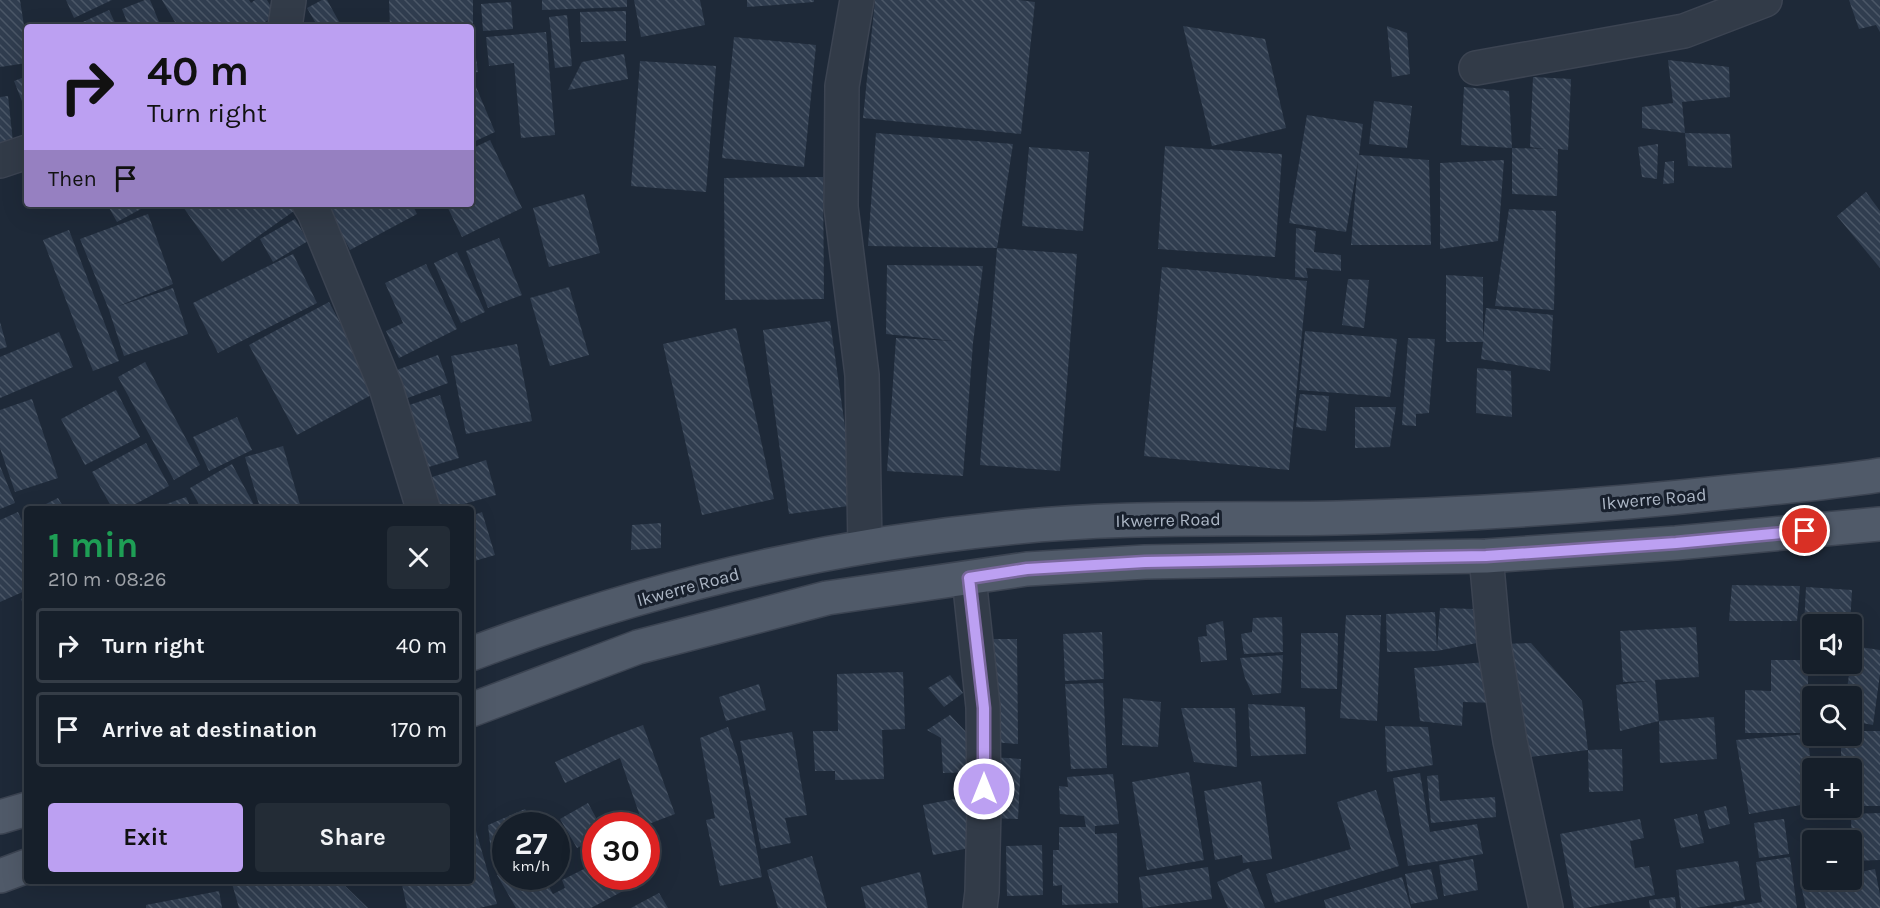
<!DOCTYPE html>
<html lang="en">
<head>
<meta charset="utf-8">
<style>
  body { margin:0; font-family:Karla,sans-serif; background:#232c36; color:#f1f3f6; height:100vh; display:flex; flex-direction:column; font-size:22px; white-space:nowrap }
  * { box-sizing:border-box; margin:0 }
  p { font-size:20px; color:#9ea2a8 }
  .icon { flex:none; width:33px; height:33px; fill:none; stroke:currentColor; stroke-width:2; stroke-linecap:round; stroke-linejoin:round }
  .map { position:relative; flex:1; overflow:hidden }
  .sheet { position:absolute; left:24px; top:506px; width:450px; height:378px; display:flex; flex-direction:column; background:#161f2a; border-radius:6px; box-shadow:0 6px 24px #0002,0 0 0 2px #353d47 }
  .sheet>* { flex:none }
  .top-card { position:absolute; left:24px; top:24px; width:450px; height:183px; border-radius:6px; box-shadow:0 6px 24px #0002,0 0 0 2px #353d47; background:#bca0f2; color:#111; overflow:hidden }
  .fabs { position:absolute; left:1802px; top:614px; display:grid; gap:12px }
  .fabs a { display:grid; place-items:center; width:60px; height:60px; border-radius:6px; background:#161f2a; box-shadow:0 6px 24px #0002,0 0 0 2px #353d47; font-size:30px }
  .speed { position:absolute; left:492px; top:812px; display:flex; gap:12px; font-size:30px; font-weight:700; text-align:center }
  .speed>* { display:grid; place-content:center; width:78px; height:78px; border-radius:50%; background:#161f2a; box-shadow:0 6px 24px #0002,0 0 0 2px #353d47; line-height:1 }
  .speed small { font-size:15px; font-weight:400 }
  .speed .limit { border:9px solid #d22; background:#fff; color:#111 }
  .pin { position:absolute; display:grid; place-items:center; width:51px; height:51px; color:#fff; margin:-26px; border:3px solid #fff; border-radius:50%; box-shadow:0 2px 6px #0007 }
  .me { position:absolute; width:66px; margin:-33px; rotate:0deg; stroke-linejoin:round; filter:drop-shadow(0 0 4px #0008) }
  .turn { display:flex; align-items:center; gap:21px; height:126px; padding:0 24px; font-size:27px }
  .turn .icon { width:78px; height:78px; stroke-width:2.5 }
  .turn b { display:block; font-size:42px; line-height:51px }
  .then { display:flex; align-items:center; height:57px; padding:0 24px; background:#0003; gap:12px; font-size:22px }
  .round { display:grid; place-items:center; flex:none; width:63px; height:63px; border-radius:6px; background:#232c36 }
  .headline { display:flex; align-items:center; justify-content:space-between; height:102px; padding:0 24px }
  h1 { font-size:36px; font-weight:700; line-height:45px; color:#1e9e55 }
  .primary-button { display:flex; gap:12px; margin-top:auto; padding:12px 24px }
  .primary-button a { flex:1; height:69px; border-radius:6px; background:#bca0f2; color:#111; font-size:24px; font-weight:700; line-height:69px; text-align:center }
  .primary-button a+a { background:#232c36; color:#f1f3f6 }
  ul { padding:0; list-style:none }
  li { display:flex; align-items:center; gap:18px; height:75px; margin:0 12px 9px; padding:0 12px; border:3px solid #353d47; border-radius:6px }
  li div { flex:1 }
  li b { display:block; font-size:22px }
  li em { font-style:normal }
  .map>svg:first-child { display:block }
  .building { fill:url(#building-back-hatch) }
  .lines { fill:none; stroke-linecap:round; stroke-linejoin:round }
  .minor-casing { stroke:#3c4452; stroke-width:36 }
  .major-casing { stroke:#3c4452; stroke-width:36 }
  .minor { stroke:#323b48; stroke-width:33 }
  .major { stroke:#505a69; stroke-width:33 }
  .route-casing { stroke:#7a689d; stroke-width:15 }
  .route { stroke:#bca0f2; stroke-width:10 }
  .labels { text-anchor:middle; stroke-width:6; stroke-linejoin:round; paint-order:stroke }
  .street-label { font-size:18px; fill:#acb6c5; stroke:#18202d }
</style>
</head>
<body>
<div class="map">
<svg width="1880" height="908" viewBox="0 0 1880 908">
  <defs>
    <pattern id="building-back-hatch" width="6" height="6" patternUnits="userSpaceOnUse" patternTransform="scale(1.5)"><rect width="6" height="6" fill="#303d4f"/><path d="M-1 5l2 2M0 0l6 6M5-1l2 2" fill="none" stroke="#4b5767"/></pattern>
  </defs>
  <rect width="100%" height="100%" fill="#1e2938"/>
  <g class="building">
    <path d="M0,0H20L27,45V63L0,67Z"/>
    <path d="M66,0H112L74,18Z"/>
    <path d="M145,0H150L161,27H129L122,9Z"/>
    <path d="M162,0H249L251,3L255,0H267L276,15L257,27H178Z"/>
    <path d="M322,0H327L342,27H318L307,8Z"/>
    <path d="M389,0H473V27H390Z"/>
    <path d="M542,0H627V7L542,10Z"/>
    <path d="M634,0H700L705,25L641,37Z"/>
    <path d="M747,0H814V2L747,7Z"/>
    <path d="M875,0H1019L1035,2L1021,134L863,118Z"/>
    <path d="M1849,0H1880V32L1876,25L1859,29Z"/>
    <path d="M511,2L513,29L483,31L481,4Z"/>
    <path d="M109,10L117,27H72Z"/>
    <path d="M626,11V41L581,42L580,12Z"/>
    <path d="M567,15L572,66L555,68L549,17Z"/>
    <path d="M1183,26L1265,39L1286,128L1212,146Z"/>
    <path d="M1387,26L1407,33L1410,74L1392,77Z"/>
    <path d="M546,32L555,135L521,138L514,63L489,66L486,37Z"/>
    <path d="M734,37L816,45L804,167L722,158Z"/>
    <path d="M474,43L478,72L471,73V44Z"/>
    <path d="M624,54L628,79L568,90L582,62Z"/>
    <path d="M1668,60L1729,67L1730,97L1682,102L1685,133L1642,128V107L1673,103Z"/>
    <path d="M640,61L716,66L706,192L631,186Z"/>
    <path d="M471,75L495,132L471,143Z"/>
    <path d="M27,76V114L14,81Z"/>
    <path d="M1533,77L1571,79L1568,150L1558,149L1557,196L1512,194V148L1461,145L1464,87L1509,91L1512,148L1545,149L1530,147Z"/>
    <path d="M8,96L14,151L0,152V97Z"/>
    <path d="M1374,101L1412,106L1407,148L1369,144Z"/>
    <path d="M1307,115L1363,124L1359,155L1429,160L1431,245H1351L1358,161L1346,232L1289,223Z"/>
    <path d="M876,133L1013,144L997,248L868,246Z"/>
    <path d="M1685,133L1730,134L1732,168L1688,166Z"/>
    <path d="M490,140L522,208L462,237L446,204H471V149Z"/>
    <path d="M1658,144L1657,179L1642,177L1638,147Z"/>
    <path d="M1165,146L1282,154L1275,257L1158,249Z"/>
    <path d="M1029,147L1089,152L1083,231L1022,226Z"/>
    <path d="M1504,160L1498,241L1440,249V163Z"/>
    <path d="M1674,161V183L1663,184L1665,162Z"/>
    <path d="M823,177L824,299L725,300L724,178Z"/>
    <path d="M1866,192L1880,211V268L1837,216Z"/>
    <path d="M584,194L600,253L549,267L533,208Z"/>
    <path d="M107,204H150L117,222Z"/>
    <path d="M181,204H289L294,211L222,262Z"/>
    <path d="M330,204H412L417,214L350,250L327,206Z"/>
    <path d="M1509,209L1556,211L1554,310L1495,306Z"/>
    <path d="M148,214L173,284L116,307L173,288L188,334L124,356L109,310L80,239Z"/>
    <path d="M295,219L308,241L273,262L260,239Z"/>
    <path d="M1296,228L1316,231L1314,252L1341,255V271L1306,268L1308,278L1295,277Z"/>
    <path d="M69,230L119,361L93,371L43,240Z"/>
    <path d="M499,238L522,295L488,308L466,251Z"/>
    <path d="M997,248L1077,254L1060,471L980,465Z"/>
    <path d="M457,252L485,312L461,323L434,263Z"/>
    <path d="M293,254L317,303L218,353L193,303Z"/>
    <path d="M426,264L457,329L399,358L386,331L403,323L385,283Z"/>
    <path d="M887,265L983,266L973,343L963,476L887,471L896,338L954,341L886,334Z"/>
    <path d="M1162,267L1307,281L1289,470L1144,456Z"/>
    <path d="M1446,275L1483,277V339L1486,308L1553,315L1550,371L1481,359L1483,342H1446Z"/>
    <path d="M1348,279L1369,280L1364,328L1342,325Z"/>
    <path d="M569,287L589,355L550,366L530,298Z"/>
    <path d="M329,302L377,392L297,435L249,345Z"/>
    <path d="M830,321L856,505L789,514L763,330Z"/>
    <path d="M0,322L7,347L0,349Z"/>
    <path d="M736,328L774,499L702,515L663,344Z"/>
    <path d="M1305,331L1397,339L1390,397L1299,390Z"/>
    <path d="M59,332L73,367L0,398V357Z"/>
    <path d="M1408,338L1435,339L1429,413L1416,414V426L1402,425Z"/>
    <path d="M517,344L532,421L466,434L451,356Z"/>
    <path d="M438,355L448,383L405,399L394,371Z"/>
    <path d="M145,362L200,465L174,480L118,377Z"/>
    <path d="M1477,368L1511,371L1512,417L1476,413Z"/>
    <path d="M116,390L140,437L85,465L61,419Z"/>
    <path d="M1300,394L1329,396L1326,431L1296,427Z"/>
    <path d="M440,395L459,458L425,468L406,406Z"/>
    <path d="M32,399L58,478L15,492L0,448V410Z"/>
    <path d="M1355,407H1396L1390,447L1355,448Z"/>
    <path d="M237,417L252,450L209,471L193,437Z"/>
    <path d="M146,443L169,486L128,508H112L92,472Z"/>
    <path d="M283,446L301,508H260L245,457Z"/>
    <path d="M486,460L496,495L450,508H441L432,477Z"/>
    <path d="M232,464L254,505L248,508H201L190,488Z"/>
    <path d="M0,466L15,503L0,509Z"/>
    <path d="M186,497L191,508H155Z"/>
    <path d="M58,498L64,508H38Z"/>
    <path d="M18,512L27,532V590L0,602V520Z"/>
    <path d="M482,512L495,555L471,562V516Z"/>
    <path d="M661,523V548L631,550L632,525Z"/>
    <path d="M1732,585L1800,586L1797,621H1729Z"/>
    <path d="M1806,587L1852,590L1850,624H1812V627L1804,626Z"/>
    <path d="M27,597V615L21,599Z"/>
    <path d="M1440,608L1474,609L1477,643L1437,651L1387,652L1386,614L1435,612L1437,651Z"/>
    <path d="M1346,615H1381L1377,721L1340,718Z"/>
    <path d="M1282,617L1283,652L1244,654L1241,634L1252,632L1253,618Z"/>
    <path d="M1223,621L1227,660L1201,662L1198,637L1207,636L1206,625Z"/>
    <path d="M1696,627L1699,677L1655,680L1659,721L1620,731L1616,685L1649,681L1623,682L1620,631Z"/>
    <path d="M1102,632L1104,679L1065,681L1063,634Z"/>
    <path d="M1301,633H1338L1337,689L1301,688Z"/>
    <path d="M990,639H1017L1018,744L992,742Z"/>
    <path d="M1531,643L1582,701L1588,750L1514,759L1501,644Z"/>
    <path d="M1853,646L1880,650V674L1873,725L1851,721V696H1846Z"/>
    <path d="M1283,655L1281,693L1253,695L1245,678L1240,658Z"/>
    <path d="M1771,660H1808V715H1801V733H1745V690L1771,691Z"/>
    <path d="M1487,662L1497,703L1463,702L1462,726L1420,721L1414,668Z"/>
    <path d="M903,672L905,729L882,730L884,779L835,780V771H815L813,731H838L837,674Z"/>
    <path d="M950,675L963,693L944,707L928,688Z"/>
    <path d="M1103,683L1107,768L1071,769L1065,684Z"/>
    <path d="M759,684L766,710L726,721L719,697Z"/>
    <path d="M1123,698L1161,702L1158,747L1122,745Z"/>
    <path d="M1248,704L1305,707L1306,754L1251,756Z"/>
    <path d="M1181,708H1235L1237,767L1194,762Z"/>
    <path d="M950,715L967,733L976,772L943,773L941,738L927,730Z"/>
    <path d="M1714,717L1717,759L1660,763L1659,721Z"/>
    <path d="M643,725L675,814L646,825H643L620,758L565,783L555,762L611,737Z"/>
    <path d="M1385,726L1428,727L1433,765L1387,772Z"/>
    <path d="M728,727L738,758L762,877L720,886L706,820L715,818L700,738Z"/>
    <path d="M1851,731H1880V806H1851V768H1841V735H1851Z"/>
    <path d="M792,732L807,815L785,818L791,843L761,849L740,741Z"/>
    <path d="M1807,734L1812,770V803L1749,814L1736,740Z"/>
    <path d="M1622,749L1623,791L1589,792L1588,750Z"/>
    <path d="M993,757L1021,759L1018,819L990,818Z"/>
    <path d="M1189,772L1204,860L1147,870L1132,782Z"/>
    <path d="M1420,773L1430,832L1477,824L1483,854L1408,866L1393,778Z"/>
    <path d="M1113,774L1119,824L1095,826V834L1117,833L1118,903L1062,905V885L1053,886V850H1059V827H1086L1084,816L1060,814L1059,786L1068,787L1067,777Z"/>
    <path d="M1438,775L1440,801L1495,797L1496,817L1431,823L1427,776Z"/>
    <path d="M1261,781L1272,859L1243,863L1242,855L1215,860L1204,791Z"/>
    <path d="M1376,790L1399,866L1275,903L1266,874L1351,849L1337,802Z"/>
    <path d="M965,797L975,847L933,855L923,805Z"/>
    <path d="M588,803L600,825H596V838L577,848L560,819Z"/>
    <path d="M1726,806L1730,824L1709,829L1704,811Z"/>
    <path d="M525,809L535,825H506V849L502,852L506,857L492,861L488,825Z"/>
    <path d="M1880,813V860L1852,861L1851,814Z"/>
    <path d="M1697,814L1704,843L1681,848L1674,819Z"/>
    <path d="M472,817L497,904L479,908H407L401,880H471Z"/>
    <path d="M1640,819L1644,838L1630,841L1635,868L1649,866L1655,895L1585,908H1574L1560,834Z"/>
    <path d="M1784,819L1789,854L1759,858L1754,823Z"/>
    <path d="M1042,845L1043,895L1007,896L1006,846Z"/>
    <path d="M812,856L827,908H778L767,870Z"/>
    <path d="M1790,857L1797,908H1733V907L1762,902L1756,862Z"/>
    <path d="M1473,859L1478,890L1444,896L1439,865Z"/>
    <path d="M1738,861L1745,900L1695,908H1681L1676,870Z"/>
    <path d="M596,863V876H618L625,890L591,908H516L497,875L506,870V876H543L553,894L565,888L562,880Z"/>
    <path d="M1208,867L1212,899L1143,908L1139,877Z"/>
    <path d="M1249,868L1265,908H1228L1217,882Z"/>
    <path d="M1431,869L1438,899L1411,904L1405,874Z"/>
    <path d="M1875,869L1880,895V908H1806L1801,885L1829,879H1851V874Z"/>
    <path d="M920,872L928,908H866L861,887Z"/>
    <path d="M1402,877L1411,908H1326L1324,900Z"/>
    <path d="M231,880H339L368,908H239Z"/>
    <path d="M219,891L222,908H146V905Z"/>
    <path d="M659,893L668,908H631Z"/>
    <path d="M1675,897L1676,908H1650L1649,900Z"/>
  </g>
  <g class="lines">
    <defs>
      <g id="minor">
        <path d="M857,0L842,86L841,207L862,375L865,547"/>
        <path d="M285,27L289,0"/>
        <path d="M1476,68L1684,31L1765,0"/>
        <path d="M0,161L27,152"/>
        <path d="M309,204L314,212L386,388L423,508"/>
        <path d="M1486,556L1494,644L1510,741L1546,908"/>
        <path d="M969,578L983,707L984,809L982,892L980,908"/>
      </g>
      <g id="major">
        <path d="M471,654C643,589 824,546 1007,528C1117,516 1227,520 1337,518C1468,515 1600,506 1730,492C1780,487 1831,483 1880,475"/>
        <path d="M471,710L638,647L827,598L1027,569L1145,562L1486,556L1676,543L1880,524"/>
        <path d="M0,817L27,809"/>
        <path d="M0,876L27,866"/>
      </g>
    </defs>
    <use href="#minor" class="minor-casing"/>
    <use href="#major" class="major-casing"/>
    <use href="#minor" class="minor"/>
    <use href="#major" class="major"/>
  </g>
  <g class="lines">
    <defs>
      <path id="route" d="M984,789V708L969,578L1027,569L1145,562L1486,556L1676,543L1805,531"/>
    </defs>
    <use href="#route" class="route-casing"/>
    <use href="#route" class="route"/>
  </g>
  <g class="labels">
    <g class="street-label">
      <text transform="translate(1654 499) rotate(-5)" y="6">Ikwerre Road</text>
      <text transform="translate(1168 520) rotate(-1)" y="6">Ikwerre Road</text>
      <text transform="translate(688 587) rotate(-15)" y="6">Ikwerre Road</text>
    </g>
  </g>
</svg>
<div class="fabs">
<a><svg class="icon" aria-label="sound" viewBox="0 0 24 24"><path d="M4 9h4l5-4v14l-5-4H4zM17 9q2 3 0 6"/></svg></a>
<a><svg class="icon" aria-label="search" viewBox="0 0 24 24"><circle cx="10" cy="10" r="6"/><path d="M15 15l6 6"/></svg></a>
<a>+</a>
<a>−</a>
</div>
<div class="speed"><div>27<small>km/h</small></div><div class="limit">30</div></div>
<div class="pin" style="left:1805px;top:531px;background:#d93025"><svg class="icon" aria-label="arrive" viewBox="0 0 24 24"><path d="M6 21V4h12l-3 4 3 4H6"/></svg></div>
<svg class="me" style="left:984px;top:789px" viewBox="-20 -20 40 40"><circle r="17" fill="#bca0f2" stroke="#fff" stroke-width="3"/><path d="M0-11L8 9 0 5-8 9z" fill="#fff"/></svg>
<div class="top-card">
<div class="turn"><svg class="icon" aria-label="right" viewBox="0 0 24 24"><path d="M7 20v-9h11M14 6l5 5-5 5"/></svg><div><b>40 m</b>Turn right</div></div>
<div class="then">Then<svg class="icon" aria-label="arrive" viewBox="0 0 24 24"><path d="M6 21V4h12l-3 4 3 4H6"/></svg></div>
</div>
<section class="sheet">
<div class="headline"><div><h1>1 min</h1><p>210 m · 08:26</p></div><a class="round"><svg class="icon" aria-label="close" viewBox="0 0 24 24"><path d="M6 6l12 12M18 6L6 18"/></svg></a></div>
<ul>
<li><svg class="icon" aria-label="right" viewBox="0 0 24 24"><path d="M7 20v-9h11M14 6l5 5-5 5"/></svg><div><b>Turn right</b></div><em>40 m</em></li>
<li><svg class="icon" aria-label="arrive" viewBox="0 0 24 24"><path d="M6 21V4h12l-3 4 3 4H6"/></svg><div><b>Arrive at destination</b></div><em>170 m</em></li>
</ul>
<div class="primary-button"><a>Exit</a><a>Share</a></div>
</section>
</div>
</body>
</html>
